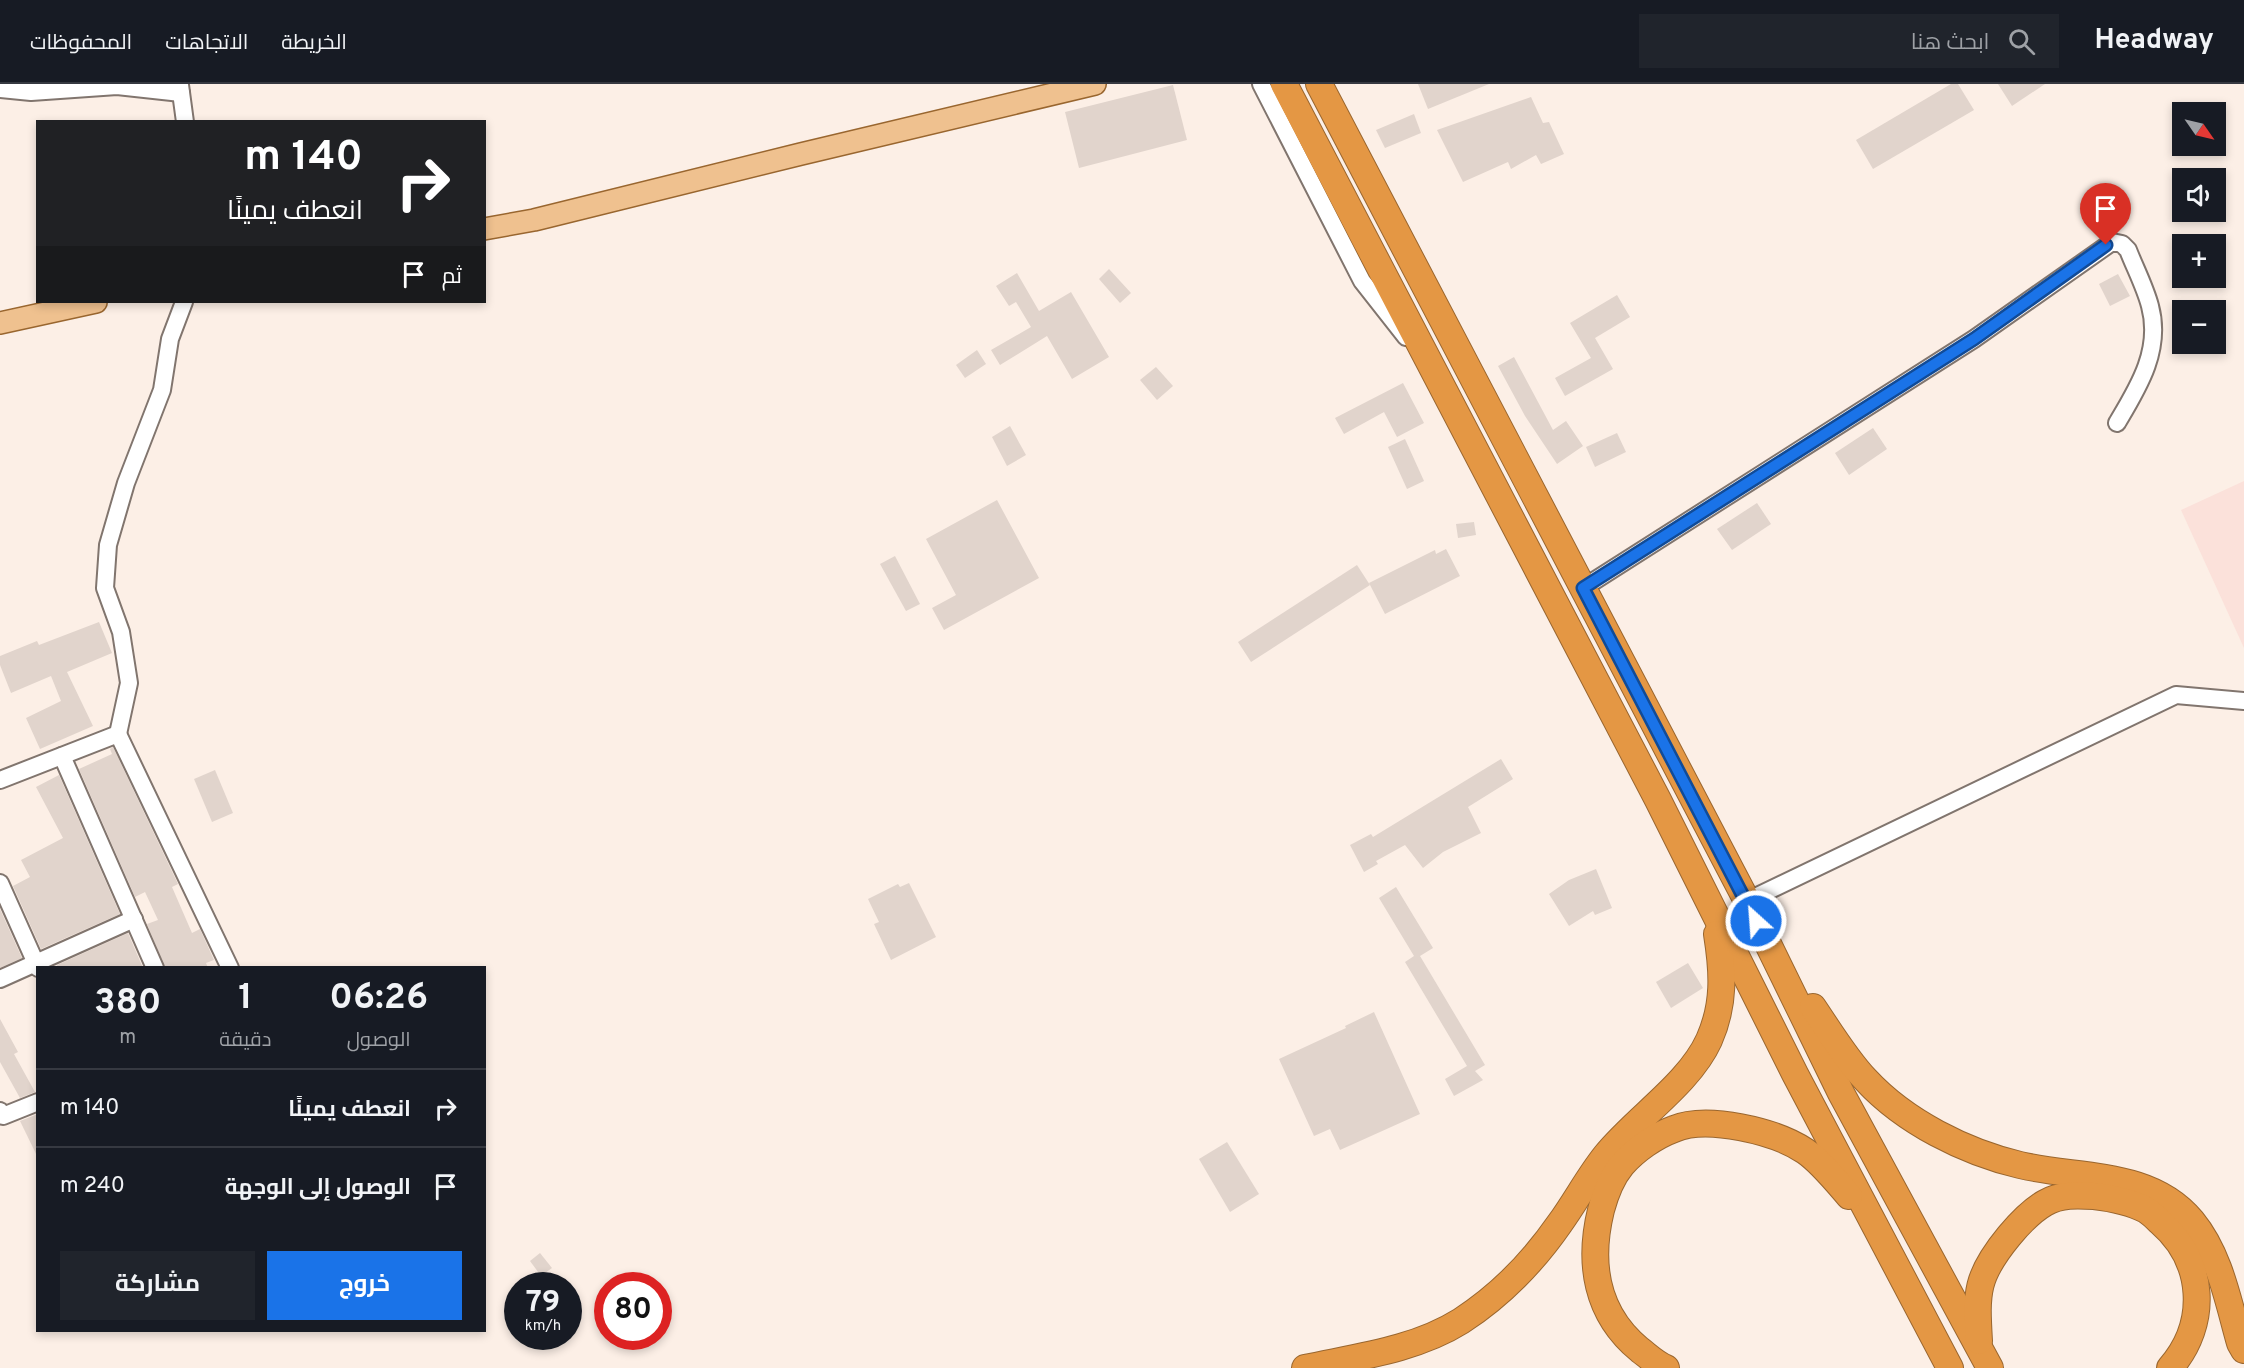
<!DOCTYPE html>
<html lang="ar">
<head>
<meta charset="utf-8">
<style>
  body { margin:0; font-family:Overpass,Cairo,sans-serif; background:#20242c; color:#f1f3f6; direction:rtl; height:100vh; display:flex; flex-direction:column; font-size:22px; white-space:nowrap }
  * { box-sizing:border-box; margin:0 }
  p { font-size:20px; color:#9ea1a6 }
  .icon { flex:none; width:33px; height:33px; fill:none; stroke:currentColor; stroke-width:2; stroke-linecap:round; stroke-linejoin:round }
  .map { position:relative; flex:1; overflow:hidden; direction:ltr }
  .sheet { position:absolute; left:36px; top:882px; width:450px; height:366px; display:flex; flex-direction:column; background:#171b24; border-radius:0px; box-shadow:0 3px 9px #0003; direction:rtl }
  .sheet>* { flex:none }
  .guide { position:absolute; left:36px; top:36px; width:450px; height:183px; border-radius:0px; box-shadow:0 3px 9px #0003; direction:rtl; background:#202124; color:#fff; overflow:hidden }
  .needle { width:39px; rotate:124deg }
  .controls { position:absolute; left:2172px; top:18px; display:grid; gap:12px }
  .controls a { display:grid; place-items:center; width:54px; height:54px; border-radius:0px; background:#171b24; box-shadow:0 3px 9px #0003; font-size:30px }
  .speed { position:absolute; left:504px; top:1188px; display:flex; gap:12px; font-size:30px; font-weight:700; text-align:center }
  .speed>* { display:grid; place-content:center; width:78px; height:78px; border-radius:50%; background:#171b24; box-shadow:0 3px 9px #0003; line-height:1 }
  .speed small { font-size:15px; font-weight:400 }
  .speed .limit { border:9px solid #d22; background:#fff; color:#111 }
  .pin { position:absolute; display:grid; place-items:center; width:51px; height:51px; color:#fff; margin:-62px -26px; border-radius:50% 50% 50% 0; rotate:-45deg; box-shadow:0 0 6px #0007 }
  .pin .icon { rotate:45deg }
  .me { position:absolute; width:66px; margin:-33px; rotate:334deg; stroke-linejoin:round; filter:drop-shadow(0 0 4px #0008) }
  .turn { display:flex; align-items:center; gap:21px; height:126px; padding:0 24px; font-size:27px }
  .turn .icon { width:78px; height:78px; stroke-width:2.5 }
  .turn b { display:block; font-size:42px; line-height:51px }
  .then { display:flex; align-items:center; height:57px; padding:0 24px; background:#0003; gap:12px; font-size:22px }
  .eta { display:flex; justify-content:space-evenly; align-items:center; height:102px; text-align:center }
  .eta b { font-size:36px; font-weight:700; line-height:42px }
  .cta { display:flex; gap:12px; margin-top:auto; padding:12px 24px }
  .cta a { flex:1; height:69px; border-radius:0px; background:#1a73e8; color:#fff; font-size:24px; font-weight:700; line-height:69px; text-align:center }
  .cta a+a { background:#20242c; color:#f1f3f6 }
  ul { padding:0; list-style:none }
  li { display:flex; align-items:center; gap:18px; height:78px; padding:0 24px; border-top:2px solid #363941 }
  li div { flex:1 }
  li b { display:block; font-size:22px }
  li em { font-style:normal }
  header { display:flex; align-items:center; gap:36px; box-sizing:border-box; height:84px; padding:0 30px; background:#171b24; border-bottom:2px solid #363941 }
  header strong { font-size:28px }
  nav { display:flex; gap:33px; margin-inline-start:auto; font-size:21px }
  .search { width:420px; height:54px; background:#20242c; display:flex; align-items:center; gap:15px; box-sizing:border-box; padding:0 21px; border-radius:0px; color:#9ea1a6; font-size:22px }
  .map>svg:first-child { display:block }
  .industrial { fill:#fbe1da }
  .building { fill:#e1d4cc }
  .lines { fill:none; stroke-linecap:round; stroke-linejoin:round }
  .minor-casing { stroke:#81756e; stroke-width:20 }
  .major-casing { stroke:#99662f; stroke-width:24 }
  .highway-casing { stroke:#99662f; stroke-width:28 }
  .minor { stroke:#fff; stroke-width:16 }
  .major { stroke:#efc18f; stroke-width:21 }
  .highway { stroke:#e49744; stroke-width:26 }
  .route-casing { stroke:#114b97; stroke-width:15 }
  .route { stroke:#1a73e8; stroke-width:10 }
</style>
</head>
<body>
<header>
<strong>Headway</strong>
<div class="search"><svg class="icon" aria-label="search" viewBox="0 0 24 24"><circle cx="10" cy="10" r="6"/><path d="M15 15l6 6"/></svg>ابحث هنا</div>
<nav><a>الخريطة</a><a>الاتجاهات</a><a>المحفوظات</a></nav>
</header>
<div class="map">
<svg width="2244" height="1284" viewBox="0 0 2244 1284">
  <rect width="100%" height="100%" fill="#fcefe6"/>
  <path class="industrial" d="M2244,397V564L2181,426Z"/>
  <g class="building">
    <path d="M1418,0H1489L1428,25Z"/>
    <path d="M1951,0H1958L1974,26L1873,85L1856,56Z"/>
    <path d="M1998,0H2045L2012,22Z"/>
    <path d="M1173,1L1187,56L1079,84L1065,28Z"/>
    <path d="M1531,13L1543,39L1549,38L1564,70L1541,80L1536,71L1511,85L1508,78L1463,98L1437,46Z"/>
    <path d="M1414,30L1421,49L1385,64L1376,46Z"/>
    <path d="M1109,185L1131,209L1120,219L1099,195Z"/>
    <path d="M1017,189L1039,227L1071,208L1109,273L1072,295L1047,252L1000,281L991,266L1031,243L1016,218L1009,222L996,202Z"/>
    <path d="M2118,190L2130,212L2110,222L2099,200Z"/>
    <path d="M1617,211L1630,233L1595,254L1613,285L1565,312L1555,294L1591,274L1570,239Z"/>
    <path d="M977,266L986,280L965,294L956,281Z"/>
    <path d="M1514,273L1553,346L1566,337L1583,362L1557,380L1525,332L1498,282Z"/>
    <path d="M1156,283L1173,302L1157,316L1140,296Z"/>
    <path d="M1403,299L1424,339L1397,353L1384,328L1344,350L1335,334Z"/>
    <path d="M1010,342L1026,371L1007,382L992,353Z"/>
    <path d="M1873,344L1887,365L1849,391L1835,369Z"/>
    <path d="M1617,349L1626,368L1595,383L1586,363Z"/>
    <path d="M1405,355L1424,397L1407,405L1388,363Z"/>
    <path d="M997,416L1039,494L944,546L932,524L956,511L926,455Z"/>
    <path d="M1757,419L1771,440L1732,466L1717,445Z"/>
    <path d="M1474,438L1476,451L1458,454L1456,440Z"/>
    <path d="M1446,465L1460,492L1385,530L1369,499L1435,466L1436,470Z"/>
    <path d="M895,472L920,520L906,527L880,480Z"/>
    <path d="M1357,481L1370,501L1251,578L1238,558Z"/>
    <path d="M99,538L112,569L67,588L93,642L40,665L26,634L61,617L51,592L11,609L0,581V572L37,557L39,561Z"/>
    <path d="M113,663L178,800L172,803L192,849L200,845L214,876L206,879L208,884H165L147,840L158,836L145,808L135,813L79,685L112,670L110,665Z"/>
    <path d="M1501,675L1513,695L1468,723L1481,749L1443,768L1423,784L1405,761L1376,777L1378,780L1364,788L1350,761L1371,750L1373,753Z"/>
    <path d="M215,686L233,729L212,738L194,695Z"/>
    <path d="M59,691L120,830L41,865L13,802L30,793L21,776L63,754L36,703Z"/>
    <path d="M1596,785L1612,824L1595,831L1593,827L1569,842L1549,810L1569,796Z"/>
    <path d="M909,799L936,853L891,876L874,840L879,838L868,815L898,800L900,803Z"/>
    <path d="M1396,803L1433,864L1420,872L1485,981L1475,987L1483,996L1454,1012L1445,995L1467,982L1405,878L1414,872L1379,814Z"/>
    <path d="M0,825L22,874L0,884Z"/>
    <path d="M128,849L143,884H58L57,881Z"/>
    <path d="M1688,879L1703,904L1671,924L1656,898Z"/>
    <path d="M1374,928L1420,1030L1340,1066L1330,1045L1314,1052L1279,975L1346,944L1345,942Z"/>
    <path d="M0,935L18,968L14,970L35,1008L20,1014L0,978Z"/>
    <path d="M38,1030V1074L20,1037Z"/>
    <path d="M1227,1058L1259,1110L1230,1128L1199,1075Z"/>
    <path d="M540,1169L552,1184L541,1192L530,1177Z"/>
  </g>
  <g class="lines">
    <defs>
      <g id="minor">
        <path d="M1261,0L1362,197L1406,253"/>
        <path d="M180,1L185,38"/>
        <path d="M0,5L31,8L117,2L181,9"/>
        <path d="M1583,504L1974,255L2112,158L2122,160L2128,166C2135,184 2145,203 2150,222C2162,266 2138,304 2117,339"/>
        <path d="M118,650L129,599L121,548L105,504L108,461L126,399L162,306L170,255L184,218"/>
        <path d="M62,672L155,884"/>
        <path d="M0,696L118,650L230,884"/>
        <path d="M0,799L38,884"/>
        <path d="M1747,817L2176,611L2244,617"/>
        <path d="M0,895L134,835"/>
        <path d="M0,1027L3,1032L38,1018"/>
      </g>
      <g id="major">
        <path d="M484,145L534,136L801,70L1095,0"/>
        <path d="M0,239L96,218"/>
      </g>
      <g id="highway">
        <path d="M1284,0L1658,716L1795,990L1950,1284"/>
        <path d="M1319,0L1747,817L1841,1009L1990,1284"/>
        <path d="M1813,923C1830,948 1846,975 1866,996C1905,1038 1965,1068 2020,1081C2078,1095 2150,1086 2192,1137C2220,1171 2228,1217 2240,1259L2244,1266"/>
        <path d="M1979,1257C1976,1208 1976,1192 2009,1152C2019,1140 2031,1127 2045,1119C2060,1110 2078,1111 2094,1112C2111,1114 2131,1118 2146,1126C2151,1129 2156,1134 2160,1138C2205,1177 2209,1239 2170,1284"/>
        <path d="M1305,1284C1356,1273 1415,1266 1461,1237C1501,1211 1533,1178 1560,1139C1576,1117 1589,1092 1606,1071C1636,1034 1689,1000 1709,956C1725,920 1723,888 1717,850"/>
        <path d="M1666,1284C1656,1280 1648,1272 1640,1266C1596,1230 1588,1179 1601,1126C1605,1111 1612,1093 1622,1081C1635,1066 1655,1052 1674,1045C1707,1031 1775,1047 1805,1067C1821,1078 1836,1097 1849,1112"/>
      </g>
    </defs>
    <use href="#minor" class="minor-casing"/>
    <use href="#major" class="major-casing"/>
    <use href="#highway" class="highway-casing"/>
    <use href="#minor" class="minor"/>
    <use href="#major" class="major"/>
    <use href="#highway" class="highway"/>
  </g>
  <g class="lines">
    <defs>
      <path id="route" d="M1756,837L1583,504L1974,255L2106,161"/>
    </defs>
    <use href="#route" class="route-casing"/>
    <use href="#route" class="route"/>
  </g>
</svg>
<div class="controls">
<a><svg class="needle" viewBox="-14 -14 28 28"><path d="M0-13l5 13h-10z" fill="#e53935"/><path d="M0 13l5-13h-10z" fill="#9ea1a6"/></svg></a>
<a><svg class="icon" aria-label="sound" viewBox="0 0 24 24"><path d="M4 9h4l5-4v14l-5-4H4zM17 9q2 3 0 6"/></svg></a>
<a>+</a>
<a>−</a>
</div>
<div class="speed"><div>79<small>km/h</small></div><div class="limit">80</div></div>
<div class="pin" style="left:2106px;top:161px;background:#d93025"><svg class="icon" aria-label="arrive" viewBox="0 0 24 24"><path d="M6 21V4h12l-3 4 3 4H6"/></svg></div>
<svg class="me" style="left:1756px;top:837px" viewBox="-20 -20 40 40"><circle r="17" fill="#1a73e8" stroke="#fff" stroke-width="3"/><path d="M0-11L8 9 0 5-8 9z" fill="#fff"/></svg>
<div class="guide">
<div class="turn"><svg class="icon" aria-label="right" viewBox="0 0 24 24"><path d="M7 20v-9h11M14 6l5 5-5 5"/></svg><div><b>140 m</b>انعطف يمينًا</div></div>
<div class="then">ثم<svg class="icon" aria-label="arrive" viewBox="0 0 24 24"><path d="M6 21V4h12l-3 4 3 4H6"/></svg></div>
</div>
<section class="sheet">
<div class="eta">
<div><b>06:26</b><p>الوصول</p></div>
<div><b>1</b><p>دقيقة</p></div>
<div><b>380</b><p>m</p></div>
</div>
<ul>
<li><svg class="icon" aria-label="right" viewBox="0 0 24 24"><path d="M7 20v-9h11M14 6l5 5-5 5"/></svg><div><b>انعطف يمينًا</b></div><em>140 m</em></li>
<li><svg class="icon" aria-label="arrive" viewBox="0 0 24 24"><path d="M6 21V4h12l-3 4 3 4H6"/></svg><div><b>الوصول إلى الوجهة</b></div><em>240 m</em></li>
</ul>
<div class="cta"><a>خروج</a><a>مشاركة</a></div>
</section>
</div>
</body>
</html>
